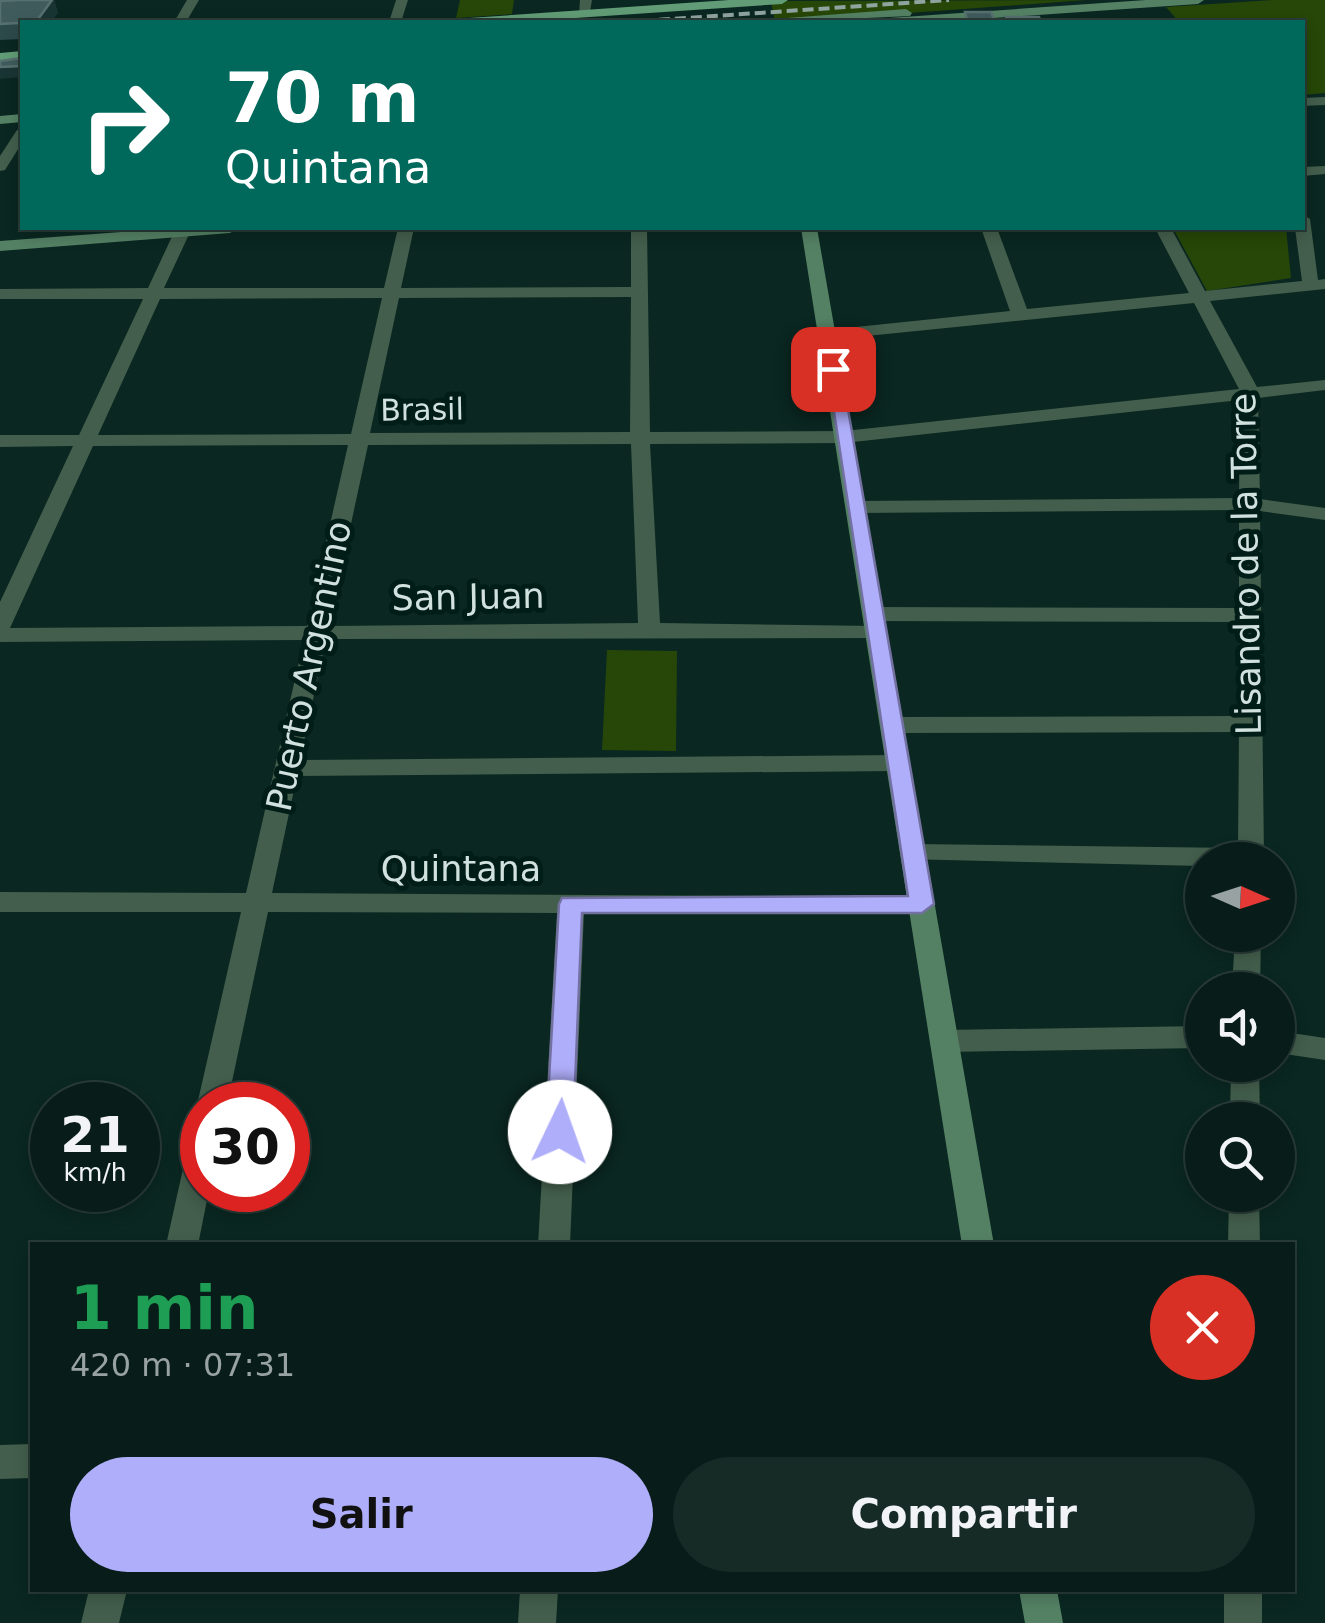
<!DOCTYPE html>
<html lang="es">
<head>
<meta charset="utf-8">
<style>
  body { margin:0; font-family:"DejaVu Sans",sans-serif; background:#162a26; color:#f1f3f6; height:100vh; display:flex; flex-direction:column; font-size:38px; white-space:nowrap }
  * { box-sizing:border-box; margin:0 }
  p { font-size:32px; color:#98a2a2 }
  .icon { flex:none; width:55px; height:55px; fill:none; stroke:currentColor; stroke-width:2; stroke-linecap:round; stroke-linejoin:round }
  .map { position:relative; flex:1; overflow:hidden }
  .panel { position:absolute; left:30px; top:1242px; width:1265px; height:350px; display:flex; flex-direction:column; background:#081d19; border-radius:0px; box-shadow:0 5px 15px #0003,0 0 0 2px #293b38 }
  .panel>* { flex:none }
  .hud { position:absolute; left:20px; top:20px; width:1285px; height:210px; border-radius:0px; box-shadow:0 5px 15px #0003,0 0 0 2px #293b38; background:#00695c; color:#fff; overflow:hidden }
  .needle { width:65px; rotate:93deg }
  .buttons { position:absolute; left:1185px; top:842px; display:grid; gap:20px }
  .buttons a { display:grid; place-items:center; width:110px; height:110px; border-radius:50%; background:#081d19; box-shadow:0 5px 15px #0003,0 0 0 2px #293b38; font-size:50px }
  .speed { position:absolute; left:30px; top:1082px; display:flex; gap:20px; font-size:50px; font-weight:700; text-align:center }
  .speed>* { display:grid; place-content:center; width:130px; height:130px; border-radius:50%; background:#081d19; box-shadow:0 5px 15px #0003,0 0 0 2px #293b38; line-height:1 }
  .speed small { font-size:25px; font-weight:400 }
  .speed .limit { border:15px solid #d22; background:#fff; color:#111 }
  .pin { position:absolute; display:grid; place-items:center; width:85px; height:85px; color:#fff; margin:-42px; border-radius:20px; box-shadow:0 5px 15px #0006 }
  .me { position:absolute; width:110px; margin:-55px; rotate:3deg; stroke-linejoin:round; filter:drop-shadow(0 0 8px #0008) }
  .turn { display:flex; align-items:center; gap:35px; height:210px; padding:0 40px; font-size:45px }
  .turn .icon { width:130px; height:130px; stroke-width:2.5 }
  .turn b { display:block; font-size:70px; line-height:85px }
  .round { display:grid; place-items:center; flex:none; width:105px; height:105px; border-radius:52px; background:#162a26 }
  .summary { display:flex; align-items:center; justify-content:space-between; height:170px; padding:0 40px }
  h1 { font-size:60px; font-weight:800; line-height:75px; color:#1e9e55 }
  .primary-button { display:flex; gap:20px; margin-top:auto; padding:20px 40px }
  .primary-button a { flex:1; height:115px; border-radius:60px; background:#afaefa; color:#111; font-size:40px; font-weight:800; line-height:115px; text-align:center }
  .primary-button a+a { background:#162a26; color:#f1f3f6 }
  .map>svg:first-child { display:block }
  .green { fill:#264707 }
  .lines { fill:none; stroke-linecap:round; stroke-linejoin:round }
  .street { fill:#435e4c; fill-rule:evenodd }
  .secondary { fill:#548164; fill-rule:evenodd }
  .primary { fill:#619c76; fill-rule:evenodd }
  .rail { stroke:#90a49f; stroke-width:4; stroke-dasharray:11 5; stroke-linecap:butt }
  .wall { fill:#2d4a4b }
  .shaded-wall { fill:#183534 }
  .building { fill:#3f5b5b; stroke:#56706f; stroke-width:2.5 }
  .route { fill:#afaefa; stroke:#7271a2; stroke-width:2.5 }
  .labels { text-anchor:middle; stroke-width:10; stroke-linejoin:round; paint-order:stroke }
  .far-street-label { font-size:30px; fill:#d1e1dd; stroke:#011d18 }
  .street-label { font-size:35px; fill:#d1e1dd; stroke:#011d18 }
</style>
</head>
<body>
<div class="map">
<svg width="1325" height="1623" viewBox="0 0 1325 1623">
  <rect width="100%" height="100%" fill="#0a2721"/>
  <g class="green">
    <path d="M460,0H514L512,14L456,18Z"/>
    <path d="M1086,0L787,22H775L771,1Z"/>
    <path d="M1273,0H1325V93L1303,95L1302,22H1179L1166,7Z"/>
    <path d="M1173,228H1286L1291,278L1207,291Z"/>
    <path d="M607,650L677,651L676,751L602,750Z"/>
  </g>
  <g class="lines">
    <g class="street">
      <path d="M187,0H199L186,22H174Z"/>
      <path d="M396,0H408L401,22H389Z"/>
      <path d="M580,0H592L589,17L579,14Z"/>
      <path d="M1325,97V105L1302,106V98Z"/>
      <path d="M22,129V143L5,170L0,171V156L17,130Z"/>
      <path d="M1325,166V174L1302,176V167Z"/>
      <path d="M1302,214L1310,219L1318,280L1325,279V289L1210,301L1257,387L1325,380V390L1258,398L1260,499L1325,508V520L1260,511L1264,860H1202V866L904,859L900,853L904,847L913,844L1238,848L1239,732L892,733L880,725L892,717L1239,716V622L873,621L862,614L873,607L1239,608V510L856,513L846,507L856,501L1239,498L1240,400L844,443L650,444L660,623L877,626L885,628L888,633L885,638L326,639L300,760L898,755L910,763L898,771L297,776L272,893L931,897L935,904L931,911L922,914L584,913L570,1245H538L557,913L268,912L227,1105H202V1114L197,1105L241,912H0V892L246,893L304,640L0,642V602L73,446L0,447V435H79L143,299H0V289L148,288L176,228H192L164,288H384L398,228H414L401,288L631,287V228H647L650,432L844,431L1239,389L1194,303L827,340L818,335L827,330L1010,311L981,228H997L1027,309L1189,293L1155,228H1171L1205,291L1302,281L1295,228H1302ZM631,297L630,432L370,433L399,298ZM382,298L351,434L98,435L160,299ZM631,444L638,623L329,626L368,445ZM348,445L307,626L10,628L93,446Z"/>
      <path d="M1235,935H1261L1260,990H1232Z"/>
      <path d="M1202,1026V1048L944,1052L934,1049L930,1041L934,1033L944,1030Z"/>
      <path d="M1278,1031L1325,1038V1060L1278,1053Z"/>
      <path d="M1231,1065H1259L1260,1120H1230Z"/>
      <path d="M202,1138V1190H209L198,1245H166L187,1151L191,1142Z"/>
      <path d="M1229,1195H1259L1260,1245H1228Z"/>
      <path d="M32,1444V1478L0,1479V1445Z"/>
      <path d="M89,1590H127L119,1623H81Z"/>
      <path d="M520,1590H558L556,1623H518Z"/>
      <rect x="1224" y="1590" width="38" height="33"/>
    </g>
    <g class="secondary">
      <path d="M1146,0H1204L1198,4L935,22H883L889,18Z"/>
      <path d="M906,9L912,13L910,16L781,22L787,18Z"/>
      <path d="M22,114V122L0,124V116Z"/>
      <path d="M175,228H238L230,233L0,251V241Z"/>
      <path d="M801,228H817L994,1245H962Z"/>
      <path d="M1019,1590H1057L1063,1623H1025Z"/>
    </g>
    <g class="primary">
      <path d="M729,0H788L782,4L516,22H463L469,18Z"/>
      <path d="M22,51V59L0,61V53Z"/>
    </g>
    <path class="rail" d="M627,22L949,0"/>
  </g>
  <path class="wall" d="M19,0H54L58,13L22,22V39L0,40V1Z"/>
  <g class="shaded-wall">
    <path d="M52,0H54L58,13L51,22H36Z"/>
    <path d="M22,66V77L0,79V67Z"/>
  </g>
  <g class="building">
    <path d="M19,0H52L36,22L0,24V1Z"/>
    <path d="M965,12H991L995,22H968Z"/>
    <path d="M1006,17H1039L1041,22H1009Z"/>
    <path d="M22,58V66L0,67V61Z"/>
  </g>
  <path class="route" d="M827,366L841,369L934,904L922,913H582L573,1132L569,1140L560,1143L550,1140L546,1132L559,904L562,898L908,896Z"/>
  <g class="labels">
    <g class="far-street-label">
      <text transform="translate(422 410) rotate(-1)" y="10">Brasil</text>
    </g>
    <g class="street-label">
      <text transform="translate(1246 564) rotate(-91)" y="12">Lisandro de la Torre</text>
      <text transform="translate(468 597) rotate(-1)" y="12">San Juan</text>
      <text transform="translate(309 666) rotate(-78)" y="12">Puerto Argentino</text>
      <text x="461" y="881">Quintana</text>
    </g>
  </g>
</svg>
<div class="buttons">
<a><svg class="needle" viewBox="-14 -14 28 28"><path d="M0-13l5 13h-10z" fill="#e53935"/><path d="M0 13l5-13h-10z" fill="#98a2a2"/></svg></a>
<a><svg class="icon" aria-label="sound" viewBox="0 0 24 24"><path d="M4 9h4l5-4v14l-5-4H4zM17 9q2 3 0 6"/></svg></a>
<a><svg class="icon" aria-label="search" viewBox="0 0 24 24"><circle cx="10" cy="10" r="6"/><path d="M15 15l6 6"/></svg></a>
</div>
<div class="speed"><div>21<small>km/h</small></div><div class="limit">30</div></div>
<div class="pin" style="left:833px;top:369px;background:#d93025"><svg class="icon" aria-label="arrive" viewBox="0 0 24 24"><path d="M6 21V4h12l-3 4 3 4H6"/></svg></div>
<svg class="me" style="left:560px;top:1132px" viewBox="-20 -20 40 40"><circle r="19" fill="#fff"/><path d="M0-13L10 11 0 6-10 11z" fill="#afaefa"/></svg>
<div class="hud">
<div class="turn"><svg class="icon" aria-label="right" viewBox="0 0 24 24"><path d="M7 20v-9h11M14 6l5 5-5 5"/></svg><div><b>70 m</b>Quintana</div></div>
</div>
<section class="panel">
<div class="summary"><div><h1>1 min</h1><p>420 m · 07:31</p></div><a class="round" style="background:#d93025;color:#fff"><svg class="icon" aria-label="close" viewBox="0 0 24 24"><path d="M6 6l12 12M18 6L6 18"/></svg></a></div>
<div class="primary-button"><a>Salir</a><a>Compartir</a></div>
</section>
</div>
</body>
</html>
